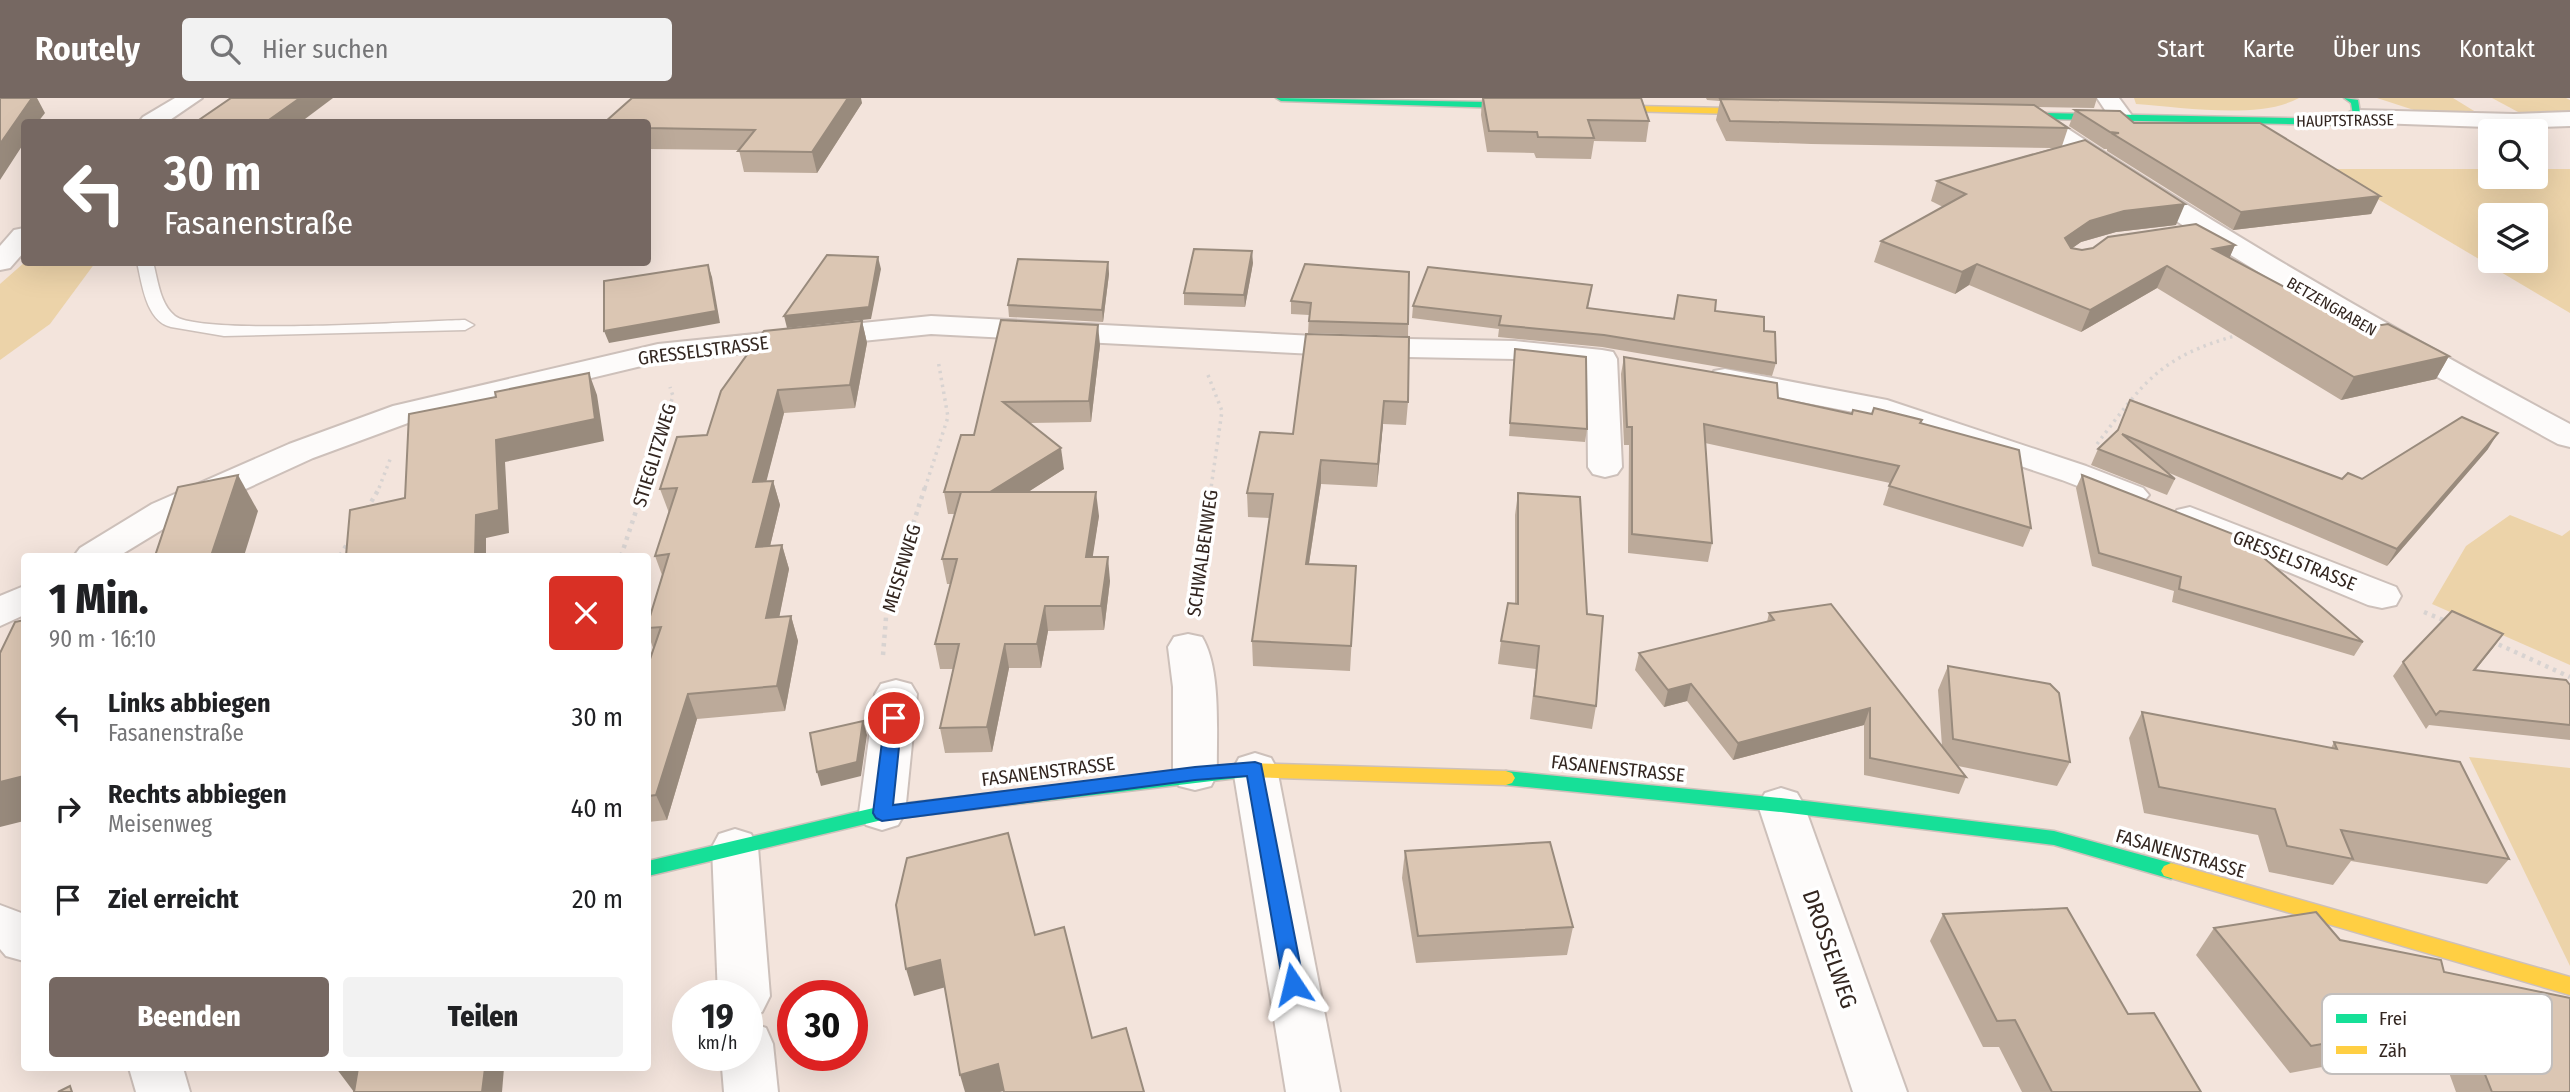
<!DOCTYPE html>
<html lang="de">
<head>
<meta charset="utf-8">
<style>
  body { margin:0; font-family:"Fira Sans Condensed",sans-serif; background:#f2f2f2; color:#202124; height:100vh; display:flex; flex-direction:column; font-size:26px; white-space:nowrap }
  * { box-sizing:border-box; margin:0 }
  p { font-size:23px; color:#757577 }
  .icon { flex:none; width:38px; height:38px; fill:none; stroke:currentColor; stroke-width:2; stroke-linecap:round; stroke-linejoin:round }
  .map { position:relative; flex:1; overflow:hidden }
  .panel { position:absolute; left:21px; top:455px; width:630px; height:518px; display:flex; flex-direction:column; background:#fff; border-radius:7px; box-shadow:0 7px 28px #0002 }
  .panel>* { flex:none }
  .guide { position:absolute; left:21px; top:21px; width:630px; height:147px; border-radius:7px; box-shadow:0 7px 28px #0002; background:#766862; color:#fff; overflow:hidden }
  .tools { position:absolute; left:2478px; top:21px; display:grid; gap:14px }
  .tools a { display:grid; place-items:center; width:70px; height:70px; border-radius:7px; background:#fff; box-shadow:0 7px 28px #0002; font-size:35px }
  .speed { position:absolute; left:672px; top:882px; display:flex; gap:14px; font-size:35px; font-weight:700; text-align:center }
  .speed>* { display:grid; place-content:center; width:91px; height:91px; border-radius:50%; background:#fff; box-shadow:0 7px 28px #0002; line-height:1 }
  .speed small { font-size:18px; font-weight:400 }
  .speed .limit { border:10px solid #d22; background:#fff; color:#111 }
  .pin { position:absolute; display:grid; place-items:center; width:60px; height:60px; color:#fff; margin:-30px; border:4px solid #fff; border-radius:50%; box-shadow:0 2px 7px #0007 }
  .me { position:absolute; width:77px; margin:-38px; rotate:350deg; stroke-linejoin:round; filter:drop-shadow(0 0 5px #0008) }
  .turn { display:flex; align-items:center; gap:24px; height:147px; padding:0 28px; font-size:32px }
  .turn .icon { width:91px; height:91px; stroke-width:2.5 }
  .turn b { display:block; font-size:49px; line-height:60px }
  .round { display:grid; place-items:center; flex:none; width:74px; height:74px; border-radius:7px; background:#f2f2f2 }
  .head { display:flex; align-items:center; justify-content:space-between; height:119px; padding:0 28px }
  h1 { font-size:42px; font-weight:800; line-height:52px }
  .primary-button { display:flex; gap:14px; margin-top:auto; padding:14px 28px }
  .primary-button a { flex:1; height:80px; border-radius:7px; background:#766862; color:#fff; font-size:28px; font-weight:800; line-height:80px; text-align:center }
  .primary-button a+a { background:#f2f2f2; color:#202124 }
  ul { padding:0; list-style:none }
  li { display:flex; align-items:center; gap:21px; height:91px; padding:0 28px }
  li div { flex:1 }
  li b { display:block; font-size:26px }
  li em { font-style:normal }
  header { display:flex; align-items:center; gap:42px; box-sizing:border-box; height:98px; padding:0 35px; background:#766862; color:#fff }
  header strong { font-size:33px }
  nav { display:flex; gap:38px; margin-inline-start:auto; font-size:24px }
  .search { width:490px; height:63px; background:#f2f2f2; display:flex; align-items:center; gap:18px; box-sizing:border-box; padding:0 24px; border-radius:7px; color:#757577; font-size:26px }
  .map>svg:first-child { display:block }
  .green { fill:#ecd3a9; fill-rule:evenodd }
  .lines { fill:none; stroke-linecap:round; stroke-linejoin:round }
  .lane-casing { stroke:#cdc0ba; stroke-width:3 }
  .street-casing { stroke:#cdc0ba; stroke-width:4 }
  .fast-casing { stroke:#cdc0ba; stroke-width:3 }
  .slow-casing { stroke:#cdc0ba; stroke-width:3 }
  .path-far1 { stroke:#d8d3d1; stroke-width:3.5; stroke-dasharray:2.5 4.5; stroke-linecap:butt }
  .path { stroke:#d8d3d1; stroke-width:4.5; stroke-dasharray:3.5 5; stroke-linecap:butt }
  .lane { fill:#fdfbfa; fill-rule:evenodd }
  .street { fill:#fdfbfa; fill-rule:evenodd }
  .fast { fill:#16e098; fill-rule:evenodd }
  .slow { fill:#ffcf43; fill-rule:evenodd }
  .wall { fill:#bcaa9a }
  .shaded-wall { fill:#998b7d }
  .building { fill:#dbc6b3; stroke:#998b7d; stroke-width:2 }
  .route { fill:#1a73e8; stroke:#114b97; stroke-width:2 }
  .labels { text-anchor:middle; stroke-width:7; stroke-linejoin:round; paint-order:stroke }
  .far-street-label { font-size:16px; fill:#332620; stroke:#fff }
  .street-label { font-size:19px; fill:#332620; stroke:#fff }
  .near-street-label { font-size:23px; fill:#332620; stroke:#fff }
  .key { fill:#fff; stroke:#c2bebc; stroke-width:2 }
  .key-label { font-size:19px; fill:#332620 }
</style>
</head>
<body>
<header>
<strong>Routely</strong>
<div class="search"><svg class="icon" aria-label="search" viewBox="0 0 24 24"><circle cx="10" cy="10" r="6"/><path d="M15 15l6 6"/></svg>Hier suchen</div>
<nav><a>Start</a><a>Karte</a><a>Über uns</a><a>Kontakt</a></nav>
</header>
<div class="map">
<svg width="2570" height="994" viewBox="0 0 2570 994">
  <rect width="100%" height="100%" fill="#f3e4dc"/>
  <g class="green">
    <path d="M2134,0H2299C2259,22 2181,9 2136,6Z"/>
    <path d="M2377,0H2453L2479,16L2420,14Z"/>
    <path d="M2492,0H2566L2570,2V13L2520,15Z"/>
    <path d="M2327,71H2490V79H2536V71H2570V215ZM2490,117H2536V163H2490Z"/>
    <path d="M25,164L95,165L50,226L0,262V186Z"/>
    <path d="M2510,417L2562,438L2570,432V567L2432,506L2466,448Z"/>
    <path d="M2469,659L2570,670V868Z"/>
  </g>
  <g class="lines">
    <defs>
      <path id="lane" d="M137,164H153C158,183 160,206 175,218C201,238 420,223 465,222L474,227L465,232L224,238L171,229C146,223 142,186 137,164Z"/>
      <g id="street">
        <path d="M175,0H202L167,24H139L143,19Z"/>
        <path d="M2097,0H2119L2133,19L2129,24H2113Z"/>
        <path d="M2031,10L2039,12C2211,126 2388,229 2570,326V349L2558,346C2374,246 2195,140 2023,22L2019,17L2023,12Z"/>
        <path d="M2358,12L2514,16L2570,14V28L2514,30L2350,24L2346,19L2350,14Z"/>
        <path d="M24,130V154L10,170L0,172V148L14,132Z"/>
        <path d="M931,218L1354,240L1515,243L1602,252L1613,254L1617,261L1622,369L1617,376L1605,379L1593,376L1588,369L1587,269L1515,261L1354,258L931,236L658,264L416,322L313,360L178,422L119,458H74L80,450L152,406L289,346L393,308L658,246Z"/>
        <path d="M1725,271L1887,302L2086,368L2143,390L2149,397L2143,404L2131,408L2119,404L2062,382L1869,317L1714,287L1709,280L1714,273Z"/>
        <path d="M2190,409L2396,489L2401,498L2396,507L2382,510L2368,507L2177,428L2172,420L2177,412Z"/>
        <path d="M24,488V517L0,528V498Z"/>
        <path d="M1188,536L1202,539C1222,572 1216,638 1217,676L1211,688L1195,692L1179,688L1173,676V589L1168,549L1174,539Z"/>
        <path d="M896,582L911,586L917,596L905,715L898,727L882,732L866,727L859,715L875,596L881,586Z"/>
        <path d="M1255,655L1271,660L1277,671L1340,994H1286L1233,671L1239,660Z"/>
        <path d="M1781,690L1797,695L1804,707L1907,994H1853L1758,707L1765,695Z"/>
        <path d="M735,731L751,736L758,749L770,898L762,914L747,919V898H718L712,749L719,736Z"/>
        <path d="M0,807L24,816V863L6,858L0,851Z"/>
        <path d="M747,923L766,930L773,946L778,994H724L721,957H747Z"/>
        <path d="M129,970H183L190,994H136Z"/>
      </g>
      <g id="fast">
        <path d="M1276,0L1535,5L1540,8L1535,11L1281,3Z"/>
        <path d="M2344,0L2358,2L2361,21L2337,27L1994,20L1989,17L1994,14L2337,21L2353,17L2351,5Z"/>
        <path d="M1246,665L1252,667L1255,672L1252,677L1246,679L882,722L648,778V763L882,708Z"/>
        <path d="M1506,673L1781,700L2054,733L2171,765L2178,768L2181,773L2178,778L2171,781L2054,747L1781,714L1506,687L1500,685L1497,680L1500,675Z"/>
      </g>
      <g id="slow">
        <path d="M1592,7L1770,11L1775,14L1770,17L1589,12L1587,10Z"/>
        <path d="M1246,665L1506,673L1512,675L1515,680L1512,685L1506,687L1246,679L1240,677L1237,672L1240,667Z"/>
        <path d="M2171,765L2570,879V897L2164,778L2161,773L2164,768Z"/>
      </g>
    </defs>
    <use href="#lane" class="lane-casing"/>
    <use href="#street" class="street-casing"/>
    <use href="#fast" class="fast-casing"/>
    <use href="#slow" class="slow-casing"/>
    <g class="path-far1">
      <path d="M1208,277L1222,313L1211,390"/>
      <path d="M2097,346C2144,284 2159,259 2238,237"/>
      <path d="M379,390L391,359"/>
      <path d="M643,390L673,298L670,289"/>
      <path d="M925,390L948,319L938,262"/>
    </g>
    <g class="path">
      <path d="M367,411L380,389"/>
      <path d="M340,458L349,443"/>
      <path d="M621,458L644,389"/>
      <path d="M1193,512L1211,389"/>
      <path d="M2424,514L2448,524"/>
      <path d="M2491,543L2570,579"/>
      <path d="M883,557L887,507L925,389"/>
    </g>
    <use href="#lane" class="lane"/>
    <use href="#street" class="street"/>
    <use href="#fast" class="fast"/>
    <use href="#slow" class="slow"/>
  </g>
  <g class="wall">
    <path d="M1482,0H1641L1649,23L1646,44L1594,43L1591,61L1536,60L1534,55L1487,54L1481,17Z"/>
    <path d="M1706,0H2097L2094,10L2036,9L2068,30L2062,48L2176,127L2116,134L2081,144L2072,150L2082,152L2235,147L2229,160L2362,230L2449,258L2436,281L2341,302L2157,190L2081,234L1969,187L1955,196L1874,164L1881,143L1943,109L1931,103L1937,83L2053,50L1811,46L1726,43L1716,22L1720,3L1707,2Z"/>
    <path d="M862,5L817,75L744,74L739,52L648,51V24Z"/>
    <path d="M2075,12L2134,25L2380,98L2371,116L2233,132L2107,53V51H2104L2069,28Z"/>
    <path d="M1108,164L1109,176L1103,224L1009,219L1008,207Z"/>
    <path d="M1253,165L1245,209L1184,207V195Z"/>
    <path d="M1409,174L1408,238L1308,235L1309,217L1291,216V203Z"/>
    <path d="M1592,187L1588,210L1674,220L1678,197L1764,233L1776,265L1772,278L1602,249L1498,239L1499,231L1412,220L1413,208Z"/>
    <path d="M1001,222L1100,247L1091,324L1029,325L1064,371L1028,394L1099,418L1092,459L1110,483L1104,532L1048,533L1041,570H1009L992,654L945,655L940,630L953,571H940L935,546L951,486H947L942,461L955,416H948L944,394L974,337Z"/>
    <path d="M862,223L867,245L855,310L784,315L766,383H773L780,407L770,448L782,447L789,471L779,519L791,518L798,543L785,613L697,621L667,722L648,724V567L653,550L648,535V525L662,477L655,458L669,415L660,391L707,337Z"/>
    <path d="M1306,236L1408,304L1406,327L1383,326L1377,389L1321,386L1309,466L1356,468L1350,573L1253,568L1252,543L1270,420L1248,419L1247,395L1293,336Z"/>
    <path d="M1515,251L1587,331L1585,344L1509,338Z"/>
    <path d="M1624,259L1778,300L1852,316L1921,326L2031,430L2023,449L1883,407L1890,385L1705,345L1712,445L1708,464L1628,455L1629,347H1624L1621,276Z"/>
    <path d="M2130,302L2342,381H2362L2488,351L2387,468L2167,374L2175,381L2167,397L2091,367L2098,351L2117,333Z"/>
    <path d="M2082,377L2363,544L2354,558L2172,504L2174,493L2092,468L2076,390Z"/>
    <path d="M1518,395L1587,516L1596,608L1592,631L1530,621L1536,571L1498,566L1501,543L1515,506V417Z"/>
    <path d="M1769,515L1942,648L1938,592L1948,568L2070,664L2057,688L1958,668L1966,679L1959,696L1864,677V627L1733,662L1687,603L1664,609L1635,572L1639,555L1767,524Z"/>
    <path d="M2503,536L2475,572L2570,587V642L2429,627L2426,631L2393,578L2403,564Z"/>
    <path d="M2142,614L2331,650L2334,644L2509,761L2487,786L2351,763L2333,787L2269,774L2258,737L2144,715L2129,640Z"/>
    <path d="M1405,753L1573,829L1567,857L1416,865L1402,780Z"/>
    <path d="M1943,816L2128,916L2201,994H2022L1999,949H1983L1930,843Z"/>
    <path d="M2214,830L2340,842L2444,874L2570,994H2456L2439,947L2290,975L2196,857Z"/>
  </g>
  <g class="shaded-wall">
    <path d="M32,0H37L45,15L38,24H24V45L0,82V46Z"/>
    <path d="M300,0H333L301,24H266Z"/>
    <path d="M848,0H861L862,5L817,75L812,54Z"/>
    <path d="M2380,98L2371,116L2233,132L2241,114Z"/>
    <path d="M2185,106L2176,127L2116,134L2081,144L2057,161L2065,140L2090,123L2124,113Z"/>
    <path d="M2235,147L2226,168L2213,151Z"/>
    <path d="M1252,153L1253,165L1245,209L1244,197Z"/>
    <path d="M878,159L881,171L871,221L787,230L784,218Z"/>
    <path d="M1108,164L1109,176L1103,224L1102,212Z"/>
    <path d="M1977,166L1969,187L1955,196L1962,174Z"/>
    <path d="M708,167L712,179L720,225L609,245L604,233Z"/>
    <path d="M2167,168L2157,190L2081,234L2090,212Z"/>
    <path d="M862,223L867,245L855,310L850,287Z"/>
    <path d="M1098,227L1100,247L1091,324L1089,303Z"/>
    <path d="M2449,258L2436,281L2341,302L2354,279Z"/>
    <path d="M589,275L597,297L604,343L505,364L509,435L486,440V458H475L476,417L496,342Z"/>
    <path d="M778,292L784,315L760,408L753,384Z"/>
    <path d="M1384,303L1383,326L1377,389L1378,366Z"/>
    <path d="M2498,335L2488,351L2387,468L2397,451Z"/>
    <path d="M1061,350L1064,371L994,416L990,394Z"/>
    <path d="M1321,362V386L1305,491L1306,466Z"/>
    <path d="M238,377L258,413L244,458H211Z"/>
    <path d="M773,383L780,407L764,473L756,449Z"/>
    <path d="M1096,394L1099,418L1089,483L1086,459Z"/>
    <path d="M782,447L789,471L774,545L766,520Z"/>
    <path d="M1108,459L1110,483L1104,532L1101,508Z"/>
    <path d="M1045,508L1048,533L1041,570L1037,546Z"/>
    <path d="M791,518L798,543L785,613L777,588Z"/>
    <path d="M2503,536L2493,550L2464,586L2474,572Z"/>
    <path d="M1005,546L1009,570L992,654L987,629Z"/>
    <path d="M1691,586L1687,603L1664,609L1668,592Z"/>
    <path d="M688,596L697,621L667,722L656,697Z"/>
    <path d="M1870,610L1864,627L1733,662L1738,645Z"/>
    <path d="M863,623L867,637L861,678L821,688L817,674Z"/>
    <path d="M24,678V723L0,729V684Z"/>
    <path d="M940,862L946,889L914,898L906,871Z"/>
    <path d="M998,966L1004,993L1000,994H965L960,977Z"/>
    <path d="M336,970H363L354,994Z"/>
    <path d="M485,970H504L502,994H482Z"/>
  </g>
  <g class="building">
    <path d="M0,0H32L0,46Z"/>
    <path d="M231,0H300L266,24H196Z"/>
    <path d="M632,0H848L812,54L738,53L755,32L648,30V24H605Z"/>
    <path d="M1483,0H1641L1649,23L1588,22L1594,40L1538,39L1537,34L1489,33Z"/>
    <path d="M1720,1L2034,7L2068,30L1816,25L1730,23Z"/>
    <path d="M2075,12L2120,13L2134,25H2260L2380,98L2241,114L2113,36L2119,35L2110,34Z"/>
    <path d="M2085,42L2185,106L2124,113L2090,123L2065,140L2071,150L2082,152L2093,150L2108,139L2196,126L2235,147L2213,151L2362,230L2388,226L2449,258L2354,279L2167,168L2090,212L1977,166L1962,174L1881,143L1966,96L1937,83Z"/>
    <path d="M1194,151L1252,153L1244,197L1184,195Z"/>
    <path d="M827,157L878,159L869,209L784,218Z"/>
    <path d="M1018,161L1108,164L1102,212L1008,207Z"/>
    <path d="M1305,166L1409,174L1408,226L1309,223L1311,205L1291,203Z"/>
    <path d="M708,167L716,213L604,233V183Z"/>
    <path d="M1428,169L1592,187L1587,210L1674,221L1678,197L1716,202L1715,213L1764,219V233L1775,234L1776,265L1604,237L1499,227L1501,218L1413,208Z"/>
    <path d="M1001,222L1098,227L1089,303L1003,304L1061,350L990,394H944L961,337H974Z"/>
    <path d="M862,223L850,287L778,292L753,384L773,383L756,449L782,447L766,520L791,518L777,588L688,596L656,697L648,698V567L661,529L648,530V525L669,456L655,458L677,390L660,391L677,339L707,337L721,293L764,233Z"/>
    <path d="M1306,236L1409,239L1408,304L1384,303L1378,366L1321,362L1306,466L1356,468L1351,548L1252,543L1273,396L1247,395L1260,334L1293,336Z"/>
    <path d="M1515,251L1586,259L1587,331L1510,325Z"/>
    <path d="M1624,259L1777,285L1778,300L1852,316L1853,312L1872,316L1874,310L1922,322L1920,325L2019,352L2031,430L1889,388L1899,368L1704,326L1712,445L1632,436V329H1627Z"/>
    <path d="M589,275L595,321L496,342L499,412L476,417L475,458H346L350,412L405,400L409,316L496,299L495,294Z"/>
    <path d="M2130,302L2342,381L2348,375L2362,381L2462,319L2498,335L2397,451L2122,336L2175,381L2098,351L2118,332Z"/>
    <path d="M238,377L211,458H155L178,389Z"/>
    <path d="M2082,377L2238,438L2363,544L2179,491L2181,479L2099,455Z"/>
    <path d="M961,394H1096L1086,459H1108L1101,508H1045L1037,546H1005L987,629L940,630L959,546H935L957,461H942Z"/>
    <path d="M1518,395L1580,399L1587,516L1603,518L1596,608L1534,598L1539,548L1501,543L1508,505L1518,506Z"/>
    <path d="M1831,506L1966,679L1870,660V610L1738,645L1691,586L1668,592L1639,555L1774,522L1769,515Z"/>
    <path d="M2452,513L2503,536L2474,572L2566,582L2570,587V627L2440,613L2436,617L2403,564Z"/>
    <path d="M24,522V678L0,684V555L15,524Z"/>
    <path d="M1948,568L2050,586L2059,595L2070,664L1953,641Z"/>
    <path d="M2142,614L2337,651L2334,644L2460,664L2509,761L2341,732L2353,761L2287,748L2275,711L2159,689Z"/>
    <path d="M863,623L857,664L817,674L810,635Z"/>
    <path d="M1008,735L1035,837L1064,829L1092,940L1126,930L1144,994H1004L998,966L960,977L940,862L906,871L896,807L907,760Z"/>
    <path d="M1550,744L1573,829L1418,838L1405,753Z"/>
    <path d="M2067,810L2128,916L2154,915L2201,994H2052L2015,922L1997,923L1943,816Z"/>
    <path d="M2316,814L2340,842L2441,862L2444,874L2570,900V994H2492L2463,921L2311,948L2214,830Z"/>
    <path d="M358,970H485L482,994H354Z"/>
    <path d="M70,988L72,994H58Z"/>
  </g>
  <path class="route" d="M894,613L900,615L902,620L893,707L1195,669L1255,664L1261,666L1304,886L1301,893L1293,895L1286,893L1283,886L1247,678L1195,682L882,723L876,720L873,715L885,620L887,615Z"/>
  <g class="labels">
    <g class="far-street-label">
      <text transform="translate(2345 22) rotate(-1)" y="6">HAUPTSTRASSE</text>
      <text transform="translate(2332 208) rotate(30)" y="6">BETZENGRABEN</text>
    </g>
    <g class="street-label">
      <text transform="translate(703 252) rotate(-7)" y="7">GRESSELSTRASSE</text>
      <text transform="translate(654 357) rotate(-73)" y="7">STIEGLITZWEG</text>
      <text transform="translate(1202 455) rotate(-82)" y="7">SCHWALBENWEG</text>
      <text transform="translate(2295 462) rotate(22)" y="7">GRESSELSTRASSE</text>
      <text transform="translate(901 470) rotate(-73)" y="7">MEISENWEG</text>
      <text transform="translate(1618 670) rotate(6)" y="7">FASANENSTRASSE</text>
      <text transform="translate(1048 673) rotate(-7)" y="7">FASANENSTRASSE</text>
      <text transform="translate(2181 755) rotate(16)" y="7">FASANENSTRASSE</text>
    </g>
    <g class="near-street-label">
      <text transform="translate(1830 851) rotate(71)" y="8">DROSSELWEG</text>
    </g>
  </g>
  <rect x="2322" y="896" width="230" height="80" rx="10" class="key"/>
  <rect x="2336" y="916" width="31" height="9" fill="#16e098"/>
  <rect x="2336" y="948" width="31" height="8" fill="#ffcf43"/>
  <g class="key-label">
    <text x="2379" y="927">Frei</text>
    <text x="2379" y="959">Zäh</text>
  </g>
</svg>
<div class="tools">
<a><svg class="icon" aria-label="search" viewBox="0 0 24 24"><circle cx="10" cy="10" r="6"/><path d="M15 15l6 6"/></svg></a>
<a><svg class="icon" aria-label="layers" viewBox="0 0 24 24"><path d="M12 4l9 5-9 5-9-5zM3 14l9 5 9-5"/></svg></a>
</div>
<div class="speed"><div>19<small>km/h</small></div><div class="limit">30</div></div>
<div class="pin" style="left:894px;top:620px;background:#d93025"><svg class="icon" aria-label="arrive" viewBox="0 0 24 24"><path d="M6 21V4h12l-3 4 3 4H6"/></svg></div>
<svg class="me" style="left:1293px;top:886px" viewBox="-20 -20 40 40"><path d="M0-17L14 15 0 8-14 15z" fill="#1a73e8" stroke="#fff" stroke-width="4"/></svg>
<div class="guide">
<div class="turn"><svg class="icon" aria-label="left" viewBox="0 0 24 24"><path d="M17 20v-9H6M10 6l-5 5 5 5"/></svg><div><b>30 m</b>Fasanenstraße</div></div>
</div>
<section class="panel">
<div class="head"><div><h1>1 Min.</h1><p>90 m · 16:10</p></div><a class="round" style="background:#d93025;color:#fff"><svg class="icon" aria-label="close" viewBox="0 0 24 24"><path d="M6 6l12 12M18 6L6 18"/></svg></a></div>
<ul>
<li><svg class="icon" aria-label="left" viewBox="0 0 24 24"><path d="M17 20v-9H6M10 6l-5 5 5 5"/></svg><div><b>Links abbiegen</b><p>Fasanenstraße</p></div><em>30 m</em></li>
<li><svg class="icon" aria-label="right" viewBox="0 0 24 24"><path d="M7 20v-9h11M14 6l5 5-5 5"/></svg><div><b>Rechts abbiegen</b><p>Meisenweg</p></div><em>40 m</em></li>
<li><svg class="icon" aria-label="arrive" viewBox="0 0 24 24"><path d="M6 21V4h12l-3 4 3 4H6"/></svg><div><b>Ziel erreicht</b></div><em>20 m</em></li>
</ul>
<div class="primary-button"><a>Beenden</a><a>Teilen</a></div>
</section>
</div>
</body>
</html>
